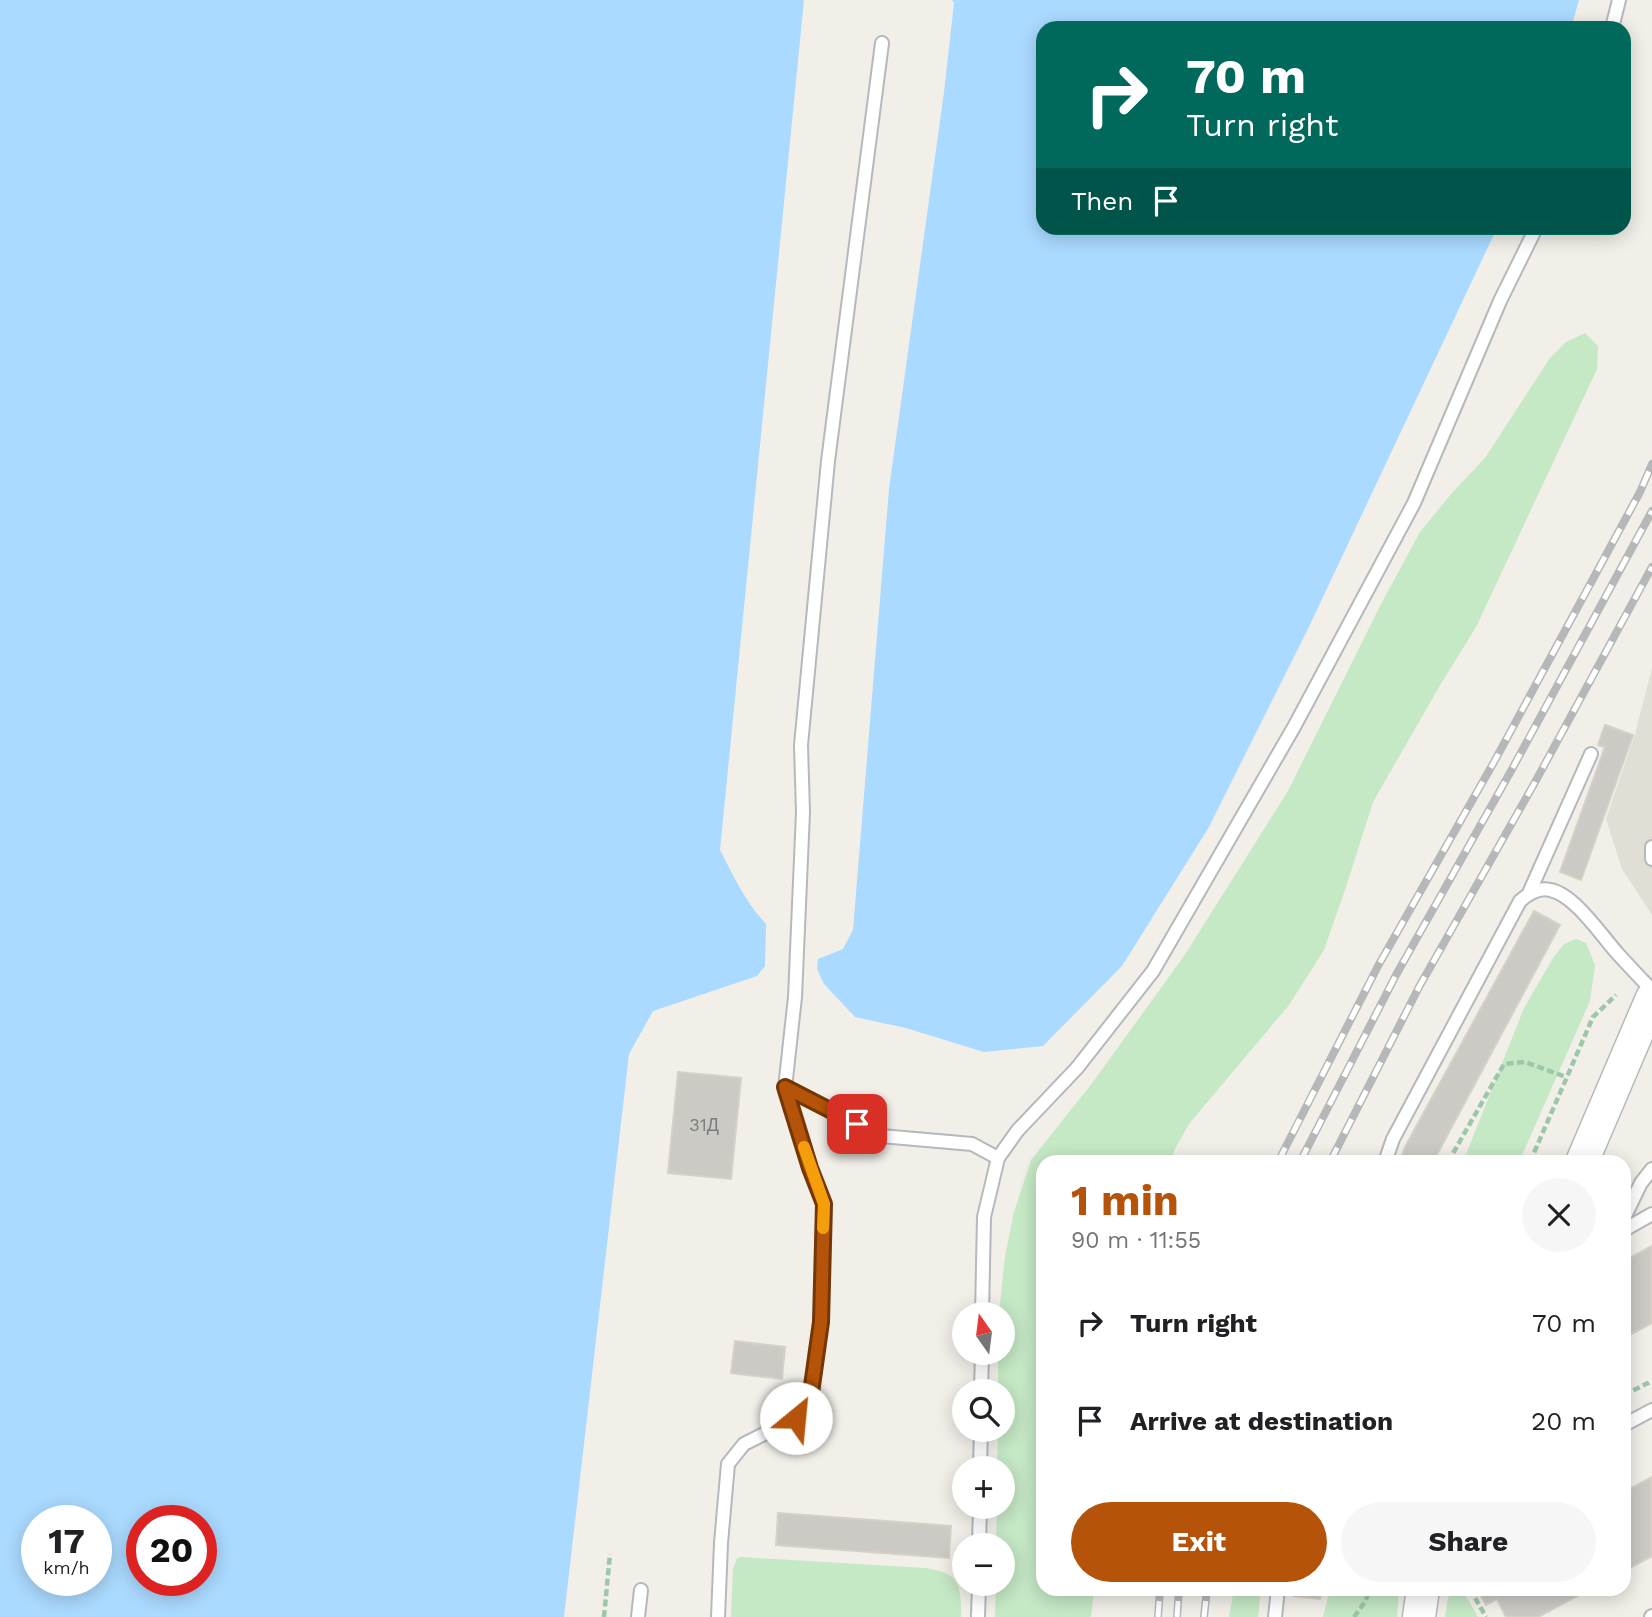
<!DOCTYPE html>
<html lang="en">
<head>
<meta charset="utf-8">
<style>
  body { margin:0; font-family:"Work Sans",sans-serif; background:#f6f6f6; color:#202124; height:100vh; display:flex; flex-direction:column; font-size:26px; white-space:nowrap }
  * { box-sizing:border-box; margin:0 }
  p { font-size:23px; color:#757577 }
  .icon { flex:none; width:38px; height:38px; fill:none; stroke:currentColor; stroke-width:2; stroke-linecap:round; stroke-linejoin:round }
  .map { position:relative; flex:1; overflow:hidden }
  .sheet { position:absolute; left:1036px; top:1155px; width:595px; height:441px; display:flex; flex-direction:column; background:#fff; border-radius:21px; box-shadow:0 4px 18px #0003 }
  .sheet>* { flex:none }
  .top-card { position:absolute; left:1036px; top:21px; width:595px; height:214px; border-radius:21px; box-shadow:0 4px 18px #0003; background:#00695c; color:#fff; overflow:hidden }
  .needle { width:46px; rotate:346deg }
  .tools { position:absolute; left:952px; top:1302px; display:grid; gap:14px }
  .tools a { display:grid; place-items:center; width:63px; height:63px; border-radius:50%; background:#fff; box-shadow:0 4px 18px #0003; font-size:35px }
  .speed { position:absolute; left:21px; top:1505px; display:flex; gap:14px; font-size:35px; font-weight:700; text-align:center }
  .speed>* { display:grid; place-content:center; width:91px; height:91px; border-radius:50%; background:#fff; box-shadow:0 4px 18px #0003; line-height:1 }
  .speed small { font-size:18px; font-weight:400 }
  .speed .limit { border:10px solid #d22; background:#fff; color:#111 }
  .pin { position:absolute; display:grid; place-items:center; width:60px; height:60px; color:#fff; margin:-30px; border-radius:14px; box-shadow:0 4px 10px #0006 }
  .me { position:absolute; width:77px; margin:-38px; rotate:28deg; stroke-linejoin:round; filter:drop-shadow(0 0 5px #0008) }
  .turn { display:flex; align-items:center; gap:24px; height:147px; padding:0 35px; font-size:32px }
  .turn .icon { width:91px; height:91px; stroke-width:2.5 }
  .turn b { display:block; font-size:49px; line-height:60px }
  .then { display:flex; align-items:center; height:66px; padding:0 35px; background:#0003; gap:14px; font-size:26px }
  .round { display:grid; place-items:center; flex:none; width:74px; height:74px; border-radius:37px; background:#f6f6f6 }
  .summary { display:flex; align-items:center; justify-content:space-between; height:119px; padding:0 35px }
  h1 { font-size:42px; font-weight:700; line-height:52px; color:#b45309 }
  .button { display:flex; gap:14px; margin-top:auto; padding:14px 35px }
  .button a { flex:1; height:80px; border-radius:42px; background:#b45309; color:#fff; font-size:28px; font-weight:700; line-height:80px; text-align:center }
  .button a+a { background:#f6f6f6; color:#202124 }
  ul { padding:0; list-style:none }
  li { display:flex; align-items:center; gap:21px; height:98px; padding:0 35px }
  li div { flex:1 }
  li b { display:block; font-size:26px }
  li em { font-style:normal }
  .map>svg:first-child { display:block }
  .education { fill:#e1ded6 }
  .green { fill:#c5e8c5 }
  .water { fill:#aadaff; fill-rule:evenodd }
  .building { fill:#cccac5; stroke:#d6d1c6; stroke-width:2 }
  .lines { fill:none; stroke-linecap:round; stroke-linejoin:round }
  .service-casing { stroke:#b5b8bc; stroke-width:16 }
  .tertiary-casing { stroke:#b5b8bc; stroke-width:35 }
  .path { stroke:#9cc7a9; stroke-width:4.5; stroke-dasharray:7 3.5; stroke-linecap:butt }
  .service { stroke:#fff; stroke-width:12 }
  .tertiary { stroke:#fff; stroke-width:32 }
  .rail-casing { stroke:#b6b7b8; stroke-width:8 }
  .rail { stroke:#fff; stroke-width:5; stroke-dasharray:16; stroke-linecap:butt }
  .route-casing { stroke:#753606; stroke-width:18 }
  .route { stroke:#b45309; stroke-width:12 }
  .slow { stroke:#f59e0b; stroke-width:12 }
  .labels { text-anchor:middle; stroke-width:6; stroke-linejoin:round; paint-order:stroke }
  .number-label { font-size:18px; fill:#7a7d7f }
</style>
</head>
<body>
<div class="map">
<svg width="1652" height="1617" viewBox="0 0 1652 1617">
  <rect width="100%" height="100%" fill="#f1efe8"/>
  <path class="education" d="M1652,668V915L1622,869L1606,819L1635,734Z"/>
  <g class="green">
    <path d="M1585,333L1598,346L1597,369L1476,627L1439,687L1373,802L1346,887L1324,950L1289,1005L1189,1124L1175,1149L1170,1162H1043V1589H1094L1091,1617H995L996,1584H1003V1545H996L997,1507H1003V1468H997L998,1430H1003V1391H998V1353H1003V1314H999L1005,1256L1014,1212L1031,1160L1093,1082L1184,956L1288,791L1381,604L1420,532L1452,493L1485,458L1550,358L1566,342Z"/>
    <path d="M1576,939L1586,943L1595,965L1590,1001L1519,1162H1463L1524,1008L1553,958L1564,944Z"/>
    <path d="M741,1557L925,1568C960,1573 961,1584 961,1617H731L733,1569L737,1558Z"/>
    <path d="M1234,1589H1261L1258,1617H1229Z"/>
    <path d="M1330,1589H1399L1397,1617H1323Z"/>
    <path d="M1453,1591L1464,1593L1478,1617H1445L1448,1598Z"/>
  </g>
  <g class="water">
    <path d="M0,0H804L720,850C733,875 746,903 766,924L765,966L757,976L653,1011L629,1054L564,1617H0ZM37,1521H96V1580H37ZM142,1521H201V1580H142Z"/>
    <path d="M952,0H1579L1571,28H1043V228H1497L1306,633L1209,827L1122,966L1043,1046L984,1052L906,1028L855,1017L824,984L817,969L818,959L843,949L853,930L889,489L944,92L954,3Z"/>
  </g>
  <g class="building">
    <path d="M1605,725L1633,735L1581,880L1560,872L1605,747L1598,745Z"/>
    <path d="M1534,911L1560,925L1433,1162H1400L1405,1147Z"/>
    <path d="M678,1072L741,1078L731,1179L668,1173Z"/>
    <path d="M1652,1246V1323L1624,1338V1261Z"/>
    <path d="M735,1341L785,1347L782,1379L731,1373Z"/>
    <path d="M1652,1477V1556L1624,1571V1492Z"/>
    <path d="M778,1513L951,1526L949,1558L776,1545Z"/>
    <path d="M1295,1589H1322L1320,1599L1294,1596Z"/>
    <path d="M1477,1589H1590L1538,1617H1506L1497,1599L1486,1605Z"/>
  </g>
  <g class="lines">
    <defs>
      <g id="service">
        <path d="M1612,28L1619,0"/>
        <path d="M1652,847V859"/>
        <path d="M1529,893L1591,754"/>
        <path d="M785,1088L881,1136L972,1144L998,1158"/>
        <path d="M1385,1162L1393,1139L1520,901C1528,894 1538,887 1550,890C1574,894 1601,935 1618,954C1629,966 1640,978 1652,990"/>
        <path d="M1624,1218L1641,1183L1652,1169"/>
        <path d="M1624,1230L1652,1214"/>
        <path d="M982,1314L984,1217L998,1158L1018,1130L1077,1068L1153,971L1294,727L1414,503L1500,301L1536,228"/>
        <path d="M981,1391L982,1353"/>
        <path d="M1624,1425L1652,1410"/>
        <path d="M980,1468L981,1430"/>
        <path d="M979,1545L980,1507"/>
        <path d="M638,1617L641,1590"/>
        <path d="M718,1617L721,1543L728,1464L744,1444L796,1418L810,1400L821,1322L824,1204L810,1168L785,1088L795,997L803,812L801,745L828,461L882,43"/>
        <path d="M978,1617L979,1584"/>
        <path d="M1275,1617L1278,1589"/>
        <path d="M1651,1617L1652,1616"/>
      </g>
      <g id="tertiary">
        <path d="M1582,1162L1652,998"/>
        <path d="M1419,1617L1423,1589"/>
      </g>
    </defs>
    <use href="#service" class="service-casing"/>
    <use href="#tertiary" class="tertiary-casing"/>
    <g class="path">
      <path d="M1448,1162L1504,1064L1525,1062L1566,1077"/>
      <path d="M1530,1162L1593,1017L1616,995"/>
      <path d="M1624,1395L1652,1381"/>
      <path d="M1470,1589L1486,1617"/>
      <path d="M604,1617L610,1554"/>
      <path d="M1354,1617L1365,1602L1370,1589"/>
    </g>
    <use href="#service" class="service"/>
    <use href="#tertiary" class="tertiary"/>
    <defs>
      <g id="rail">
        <path d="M1278,1162L1378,966L1494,762L1640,492L1652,464"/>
        <path d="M1300,1162L1396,975L1511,771L1652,511"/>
        <path d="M1330,1162L1419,987L1534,784L1652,567"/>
        <path d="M1158,1617L1160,1589"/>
        <path d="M1177,1617L1179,1589"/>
        <path d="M1204,1617L1207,1589"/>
      </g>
    </defs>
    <use href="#rail" class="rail-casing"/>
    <use href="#rail" class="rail"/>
  </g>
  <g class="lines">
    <defs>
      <path id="route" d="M796,1418L810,1400L821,1322L824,1204L810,1168L785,1087L857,1124"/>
    </defs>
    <use href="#route" class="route-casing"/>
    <use href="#route" class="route"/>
    <path class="slow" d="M804,1147L824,1204L823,1228"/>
  </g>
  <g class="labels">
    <g class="number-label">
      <text x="704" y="1131">31Д</text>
    </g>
  </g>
</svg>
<div class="tools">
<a><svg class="needle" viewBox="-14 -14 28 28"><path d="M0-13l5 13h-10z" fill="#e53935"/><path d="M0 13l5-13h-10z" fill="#757577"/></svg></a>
<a><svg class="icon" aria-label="search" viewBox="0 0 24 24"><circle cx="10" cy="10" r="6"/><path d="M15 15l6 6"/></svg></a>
<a>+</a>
<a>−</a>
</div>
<div class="speed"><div>17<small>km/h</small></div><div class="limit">20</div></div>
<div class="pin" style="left:857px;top:1124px;background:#d93025"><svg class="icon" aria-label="arrive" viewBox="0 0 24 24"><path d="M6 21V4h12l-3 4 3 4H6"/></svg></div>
<svg class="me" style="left:796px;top:1418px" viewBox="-20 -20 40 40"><circle r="19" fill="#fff"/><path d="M0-13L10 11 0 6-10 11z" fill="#b45309"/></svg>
<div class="top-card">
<div class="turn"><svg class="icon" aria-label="right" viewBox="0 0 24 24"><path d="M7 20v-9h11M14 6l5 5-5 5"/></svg><div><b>70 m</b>Turn right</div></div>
<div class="then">Then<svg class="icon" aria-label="arrive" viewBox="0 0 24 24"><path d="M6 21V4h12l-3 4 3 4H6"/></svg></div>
</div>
<section class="sheet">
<div class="summary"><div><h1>1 min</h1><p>90 m · 11:55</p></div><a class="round"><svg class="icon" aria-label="close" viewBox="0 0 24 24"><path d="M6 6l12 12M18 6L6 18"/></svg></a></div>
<ul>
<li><svg class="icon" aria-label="right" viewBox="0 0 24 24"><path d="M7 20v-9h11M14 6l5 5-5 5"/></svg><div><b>Turn right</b></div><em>70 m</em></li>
<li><svg class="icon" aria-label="arrive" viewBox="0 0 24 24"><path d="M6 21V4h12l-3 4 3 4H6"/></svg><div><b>Arrive at destination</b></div><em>20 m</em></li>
</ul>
<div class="button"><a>Exit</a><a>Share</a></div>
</section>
</div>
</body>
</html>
